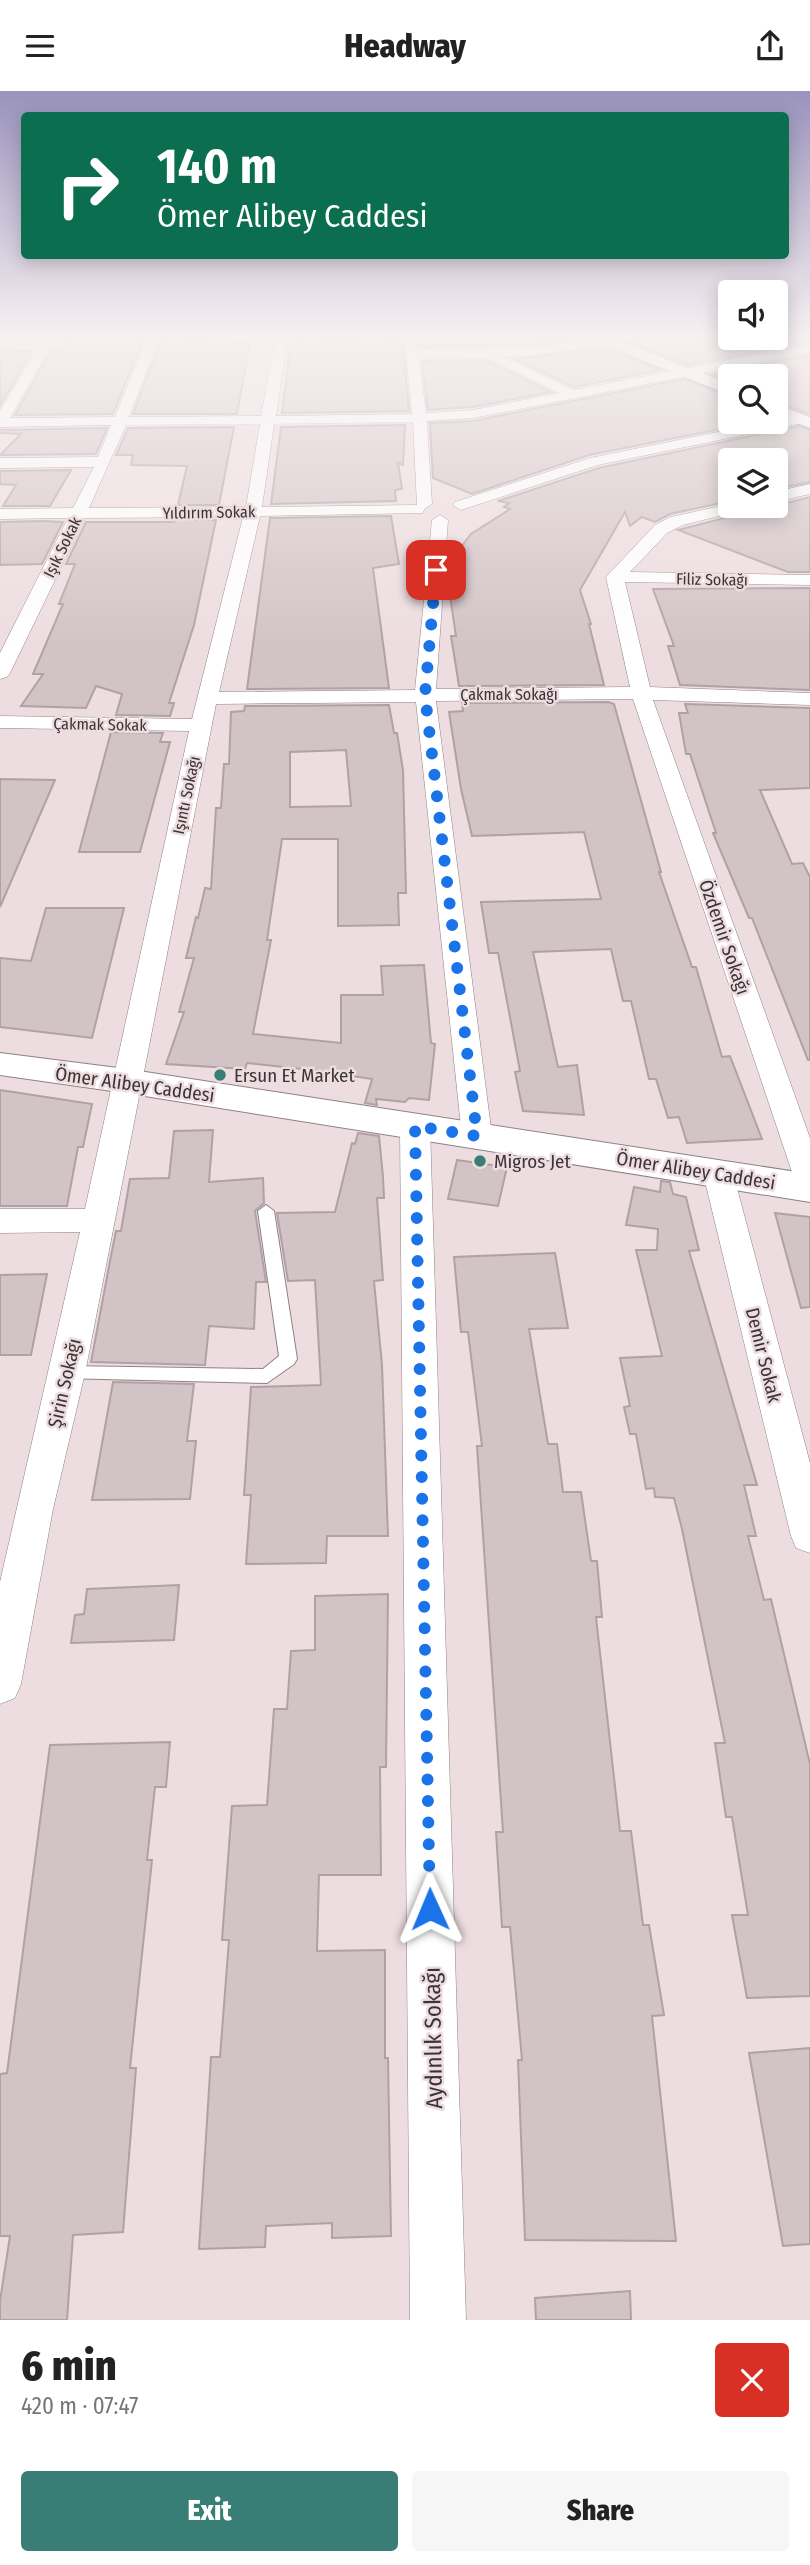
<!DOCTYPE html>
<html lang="en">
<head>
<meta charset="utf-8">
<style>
  body { margin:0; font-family:"Fira Sans Condensed",sans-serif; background:#f6f6f6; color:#222; height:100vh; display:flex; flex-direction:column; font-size:26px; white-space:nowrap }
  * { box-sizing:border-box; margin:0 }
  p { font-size:23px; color:#767676 }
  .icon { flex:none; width:38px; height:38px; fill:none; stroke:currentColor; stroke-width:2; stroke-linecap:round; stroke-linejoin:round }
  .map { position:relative; height:2229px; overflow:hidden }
  .sheet { display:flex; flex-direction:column; background:#fff; flex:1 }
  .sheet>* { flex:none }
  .top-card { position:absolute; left:21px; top:21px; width:768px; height:147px; border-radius:7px; box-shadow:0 4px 18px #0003; background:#0b6e4f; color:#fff; overflow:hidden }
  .tools { position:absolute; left:718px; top:189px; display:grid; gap:14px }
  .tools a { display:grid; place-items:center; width:70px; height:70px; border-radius:7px; background:#fff; box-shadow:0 4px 18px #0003; font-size:35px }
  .pin { position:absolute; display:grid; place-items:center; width:60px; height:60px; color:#fff; margin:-30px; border-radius:14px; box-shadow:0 4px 10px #0006 }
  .me { position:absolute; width:77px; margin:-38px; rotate:359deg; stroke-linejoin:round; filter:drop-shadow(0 0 5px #0008) }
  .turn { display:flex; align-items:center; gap:24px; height:147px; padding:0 21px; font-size:32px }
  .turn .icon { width:91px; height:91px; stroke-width:2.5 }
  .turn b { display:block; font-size:49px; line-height:60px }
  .round { display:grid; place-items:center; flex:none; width:74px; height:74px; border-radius:7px; background:#f6f6f6 }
  .head { display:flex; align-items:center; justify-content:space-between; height:119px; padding:0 21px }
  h1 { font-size:42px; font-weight:800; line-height:52px }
  .primary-button { display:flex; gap:14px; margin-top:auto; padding:14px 21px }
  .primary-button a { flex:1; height:80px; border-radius:7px; background:#387e76; color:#fff; font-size:28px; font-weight:800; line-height:80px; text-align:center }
  .primary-button a+a { background:#f6f6f6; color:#222 }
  header { display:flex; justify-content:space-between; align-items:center; height:91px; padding:0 21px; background:#fff; font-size:32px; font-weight:800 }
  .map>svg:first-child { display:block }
  .building { fill:#d2c3c6; stroke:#b0a1a4; stroke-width:2; fill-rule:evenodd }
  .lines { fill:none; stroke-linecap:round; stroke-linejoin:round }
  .lane-casing { stroke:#8f8183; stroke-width:2 }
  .street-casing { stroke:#8f8183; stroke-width:1 }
  .secondary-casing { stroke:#8f8183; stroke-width:2 }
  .lane { fill:#fff; fill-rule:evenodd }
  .street { fill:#fff; fill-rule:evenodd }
  .secondary { fill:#fff; fill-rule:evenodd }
  .route { stroke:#1a73e8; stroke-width:12; stroke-dasharray:0 21.6 }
  .poi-dot { fill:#387e76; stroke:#eddde0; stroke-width:2.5 }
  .labels { text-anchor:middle; stroke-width:5; stroke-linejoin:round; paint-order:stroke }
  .far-street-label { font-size:16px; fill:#3b3436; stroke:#eddde0 }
  .street-label { font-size:19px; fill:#3b3436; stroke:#eddde0 }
  .poi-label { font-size:19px; fill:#3b3436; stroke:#eddde0; text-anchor:start }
  .near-street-label { font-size:23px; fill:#3b3436; stroke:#eddde0 }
</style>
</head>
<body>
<header><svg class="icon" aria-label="menu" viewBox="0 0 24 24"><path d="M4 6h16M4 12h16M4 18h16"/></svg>Headway<svg class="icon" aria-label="share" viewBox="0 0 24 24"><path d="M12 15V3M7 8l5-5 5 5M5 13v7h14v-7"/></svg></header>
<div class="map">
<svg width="810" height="2229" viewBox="0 0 810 2229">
  <rect width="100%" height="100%" fill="#eddde0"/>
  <g class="building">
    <path d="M429,243H578L582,248L530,254L420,256L419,245Z"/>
    <path d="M793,243H810V251L689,274L629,251L650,247H775Z"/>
    <path d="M388,245L389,250L402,248L409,320L282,322L291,252H300V247Z"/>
    <path d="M204,246L202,253L250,252L237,323H133L162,247Z"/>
    <path d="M78,247H144L113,323L15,324L51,260H61L65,250Z"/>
    <path d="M604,257L661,279L574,296L514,268Z"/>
    <path d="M32,260L0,315V261Z"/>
    <path d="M810,264V323L775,311V285H730V290L712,283Z"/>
    <path d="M486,269L551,301L473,316L428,319L422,270Z"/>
    <path d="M684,288L730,306V331H756L589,364L472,403L433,387L430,332L473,330Z"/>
    <path d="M405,334L403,374L398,372L402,398L395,399L396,410L271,413L281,336Z"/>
    <path d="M798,335L810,339V391L775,398V369H730V410L670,423L655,431L642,426L630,435L625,421L580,499L591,533H589L604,594L459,595L451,545H456L447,485V474L471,443L510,418L504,416L509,412L498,410L599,377Z"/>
    <path d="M234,336L219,414H178L187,375L131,374L133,364H116L128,337Z"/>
    <path d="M107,337L96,363L0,364L21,343L0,342V339Z"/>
    <path d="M71,379L50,415H3L16,394L0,393V380Z"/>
    <path d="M810,406V481H788L678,439L748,421L752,415H775Z"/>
    <path d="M391,425L399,473L373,477L389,597L247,598L270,427Z"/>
    <path d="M174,429H216L194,534L169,612H174L170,625L116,624L122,603L96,595L86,617L21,615L43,583H33L63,513H59L75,473H66L86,431H174Z"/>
    <path d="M42,430L63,431L42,473L0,474V431Z"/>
    <path d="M810,497V599L680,594L668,555H674L653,498Z"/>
    <path d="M608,611L614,613L661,781H659L692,876H696L722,966L730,965L762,1048L687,1052L679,1026L668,1027L656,988H649L631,910H623L611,858L533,861L558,976L577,974L584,1024L523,1020L515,981L520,980L498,862H489L481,811L601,808L584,741L472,745L461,698L449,621L463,620L462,612Z"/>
    <path d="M685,613L810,617V697L760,699L792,773L803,772L810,786V969H808L752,827H749L713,742H716L690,663H686L679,622H688Z"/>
    <path d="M389,614L394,642H397L403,679L406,802H398L399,834L338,835V748H282L267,849H271L253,943L341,952V904H383L381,875L424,874L431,952L435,953L429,1009L409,1007L405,1011L376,1008L377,1014L365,1012L372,988L320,980L247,972L245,978L166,973L184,921H179L194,867H186L196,826L198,827L205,797L211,798L216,717H221L224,673H229L231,621L244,620L245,615ZM346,659L351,715L290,716V661Z"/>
    <path d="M111,641L163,642L160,651H170L140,761H79Z"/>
    <path d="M0,688L55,689L0,816Z"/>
    <path d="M46,817H124L92,947L0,936V867L31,870Z"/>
    <path d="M0,999L92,1013L83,1056H78L67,1115H0Z"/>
    <path d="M213,1039L209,1091L263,1087L264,1112L255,1120L266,1191H256L254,1238L209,1235L205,1274L91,1271L110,1170L116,1140H121L130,1088L169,1087L174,1040Z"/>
    <path d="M358,1042L379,1045L383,1086L384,1107H377L383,1189L374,1190L382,1274L388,1445H327L326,1472L246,1473L251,1404H244L251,1296L321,1294L315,1189L288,1190L277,1122L335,1121L352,1052L355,1053Z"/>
    <path d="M457,1069L507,1076L498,1115L448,1108Z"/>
    <path d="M661,1090L670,1091L673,1103L686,1106L699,1159L689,1160L757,1394H744L756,1445H748L764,1509L771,1508L810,1673V1905L747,1907L732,1824H748L732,1726H726L715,1652H725L682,1438L674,1407L655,1406L654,1397L646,1398L636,1343H630L624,1316L630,1315L620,1267L662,1265L636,1159H657L658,1138L626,1134L634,1096L660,1101Z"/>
    <path d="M775,1122L810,1126V1216L801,1217Z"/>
    <path d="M555,1162L568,1237L529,1238L548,1353H557L563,1401H581L591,1470H597L602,1526H596L620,1740H631L643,1834H649L664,1924L652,1925L676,2150L525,2149L518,1969H522L510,1836H502L496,1741H503L477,1355H482L468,1241H461L454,1166Z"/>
    <path d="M47,1183L31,1264H0V1184Z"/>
    <path d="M113,1291L194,1293L187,1350H196L190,1408L92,1409Z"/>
    <path d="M179,1494L174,1549L71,1552L75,1524L84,1523L87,1498Z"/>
    <path d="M388,1503L386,1676H380L381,1784H319L317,1860L385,1859V1967H388L391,2145L332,2147V2132L266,2135L265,2156L199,2158L211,1966H220L229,1849H222L232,1715L267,1714L274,1618H287L291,1560L315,1559V1505Z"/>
    <path d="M170,1651L166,1696H155L147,1769H152L130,1977H136L123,2141L73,2144L67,2229H0V2210L10,2145H0V1983L7,1982L50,1654Z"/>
    <path d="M810,1957V2153L783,2155L749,1962Z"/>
    <path d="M630,2200L631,2229H536L535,2207Z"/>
  </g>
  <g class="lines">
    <defs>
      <path id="lane" d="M266,1114L274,1120L297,1268L294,1273L267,1292L61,1287L58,1282L61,1277L67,1275L263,1278L279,1265L258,1120Z"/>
      <g id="street">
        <path d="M0,243H79L73,247H55L10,327L115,326L149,243H161L129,326L261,325L276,243H288L276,325L412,323L404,243H416L418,259L530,257L610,247L612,250L606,254L530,265H502L574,299L810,253V261L473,327L427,330L432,413L424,418L423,422L260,425L219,601L415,599L432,429L440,424L448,429L436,598L630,596L606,486L655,434L671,426L730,413L749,415L747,418L683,434L667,442L630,481L810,484V494L625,491L650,596L810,602V614L653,609L810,1047V1101L799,1098L795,1090L633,608L436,610L492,1045L488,1052L477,1055L466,1052L462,1045L416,611L216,613L85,1282L53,1418L21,1593L15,1607L0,1613V1491L80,1141L0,1142V1118H85L189,640L0,637V625L192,628L243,426L85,427L10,582L7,586L0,588V562L68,427L0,428V418L73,417L94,376L0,377V367L98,366L111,334L0,336V320L43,247H0ZM487,266L559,302L473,319L426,322L419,267ZM413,331L417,414L262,416L274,333ZM260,333L246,416L89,417L126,334Z"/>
        <path d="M802,324L807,325V331L598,374L461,419L453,414L455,411L590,367Z"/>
        <path d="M810,393V403L775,411V401Z"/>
        <path d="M415,1025L426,1028L430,1035L466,2229H410L400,1035L404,1028Z"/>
        <path d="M718,1071L729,1074L733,1082L810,1372V1462L796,1457L791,1445L703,1082L707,1074Z"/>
      </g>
      <g id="secondary">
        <path d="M581,243H602L730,293V304L584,246Z"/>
        <path d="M775,313L810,326V337L775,324Z"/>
        <path d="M0,962L126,978L810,1083V1111L126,1002L0,984Z"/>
      </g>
    </defs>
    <use href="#lane" class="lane-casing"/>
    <use href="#street" class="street-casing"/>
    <use href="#secondary" class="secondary-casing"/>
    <use href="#lane" class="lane"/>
    <use href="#street" class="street"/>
    <use href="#secondary" class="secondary"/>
  </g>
  <linearGradient id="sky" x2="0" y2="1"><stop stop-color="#9992bc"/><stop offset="0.44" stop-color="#f7f0f1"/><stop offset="1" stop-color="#f7f0f1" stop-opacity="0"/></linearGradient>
  <rect width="810" height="555" fill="url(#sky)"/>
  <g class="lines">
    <path class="route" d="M430,1818L415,1035L477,1045L425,604L436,479"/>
  </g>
  <g class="poi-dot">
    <circle cx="220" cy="984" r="7"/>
    <circle cx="480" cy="1070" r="7"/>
  </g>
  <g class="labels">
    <g class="far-street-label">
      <text transform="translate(209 421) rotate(-1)" y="6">Yıldırım Sokak</text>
      <text transform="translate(62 456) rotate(-64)" y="6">Işık Sokak</text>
      <text transform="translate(712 488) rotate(1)" y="6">Filiz Sokağı</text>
      <text x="509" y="609">Çakmak Sokağı</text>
      <text transform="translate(100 633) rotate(1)" y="6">Çakmak Sokak</text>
      <text transform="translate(186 704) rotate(-78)" y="6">Işıntı Sokağı</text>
    </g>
    <g class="street-label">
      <text transform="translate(725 846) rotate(71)" y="7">Özdemir Sokağı</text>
      <text transform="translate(135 993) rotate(8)" y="7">Ömer Alibey Caddesi</text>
      <text transform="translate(696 1079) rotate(9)" y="7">Ömer Alibey Caddesi</text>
      <text transform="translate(764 1264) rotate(76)" y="7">Demir Sokak</text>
      <text transform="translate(64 1292) rotate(-77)" y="7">Şirin Sokağı</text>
    </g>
    <g class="poi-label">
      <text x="234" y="991">Ersun Et Market</text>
      <text x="494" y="1077">Migros Jet</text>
    </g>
    <g class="near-street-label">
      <text transform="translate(433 1947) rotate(-91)" y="8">Aydınlık Sokağı</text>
    </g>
  </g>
</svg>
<div class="tools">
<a><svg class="icon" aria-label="sound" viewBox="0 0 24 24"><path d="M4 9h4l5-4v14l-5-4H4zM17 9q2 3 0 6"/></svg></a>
<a><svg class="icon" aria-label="search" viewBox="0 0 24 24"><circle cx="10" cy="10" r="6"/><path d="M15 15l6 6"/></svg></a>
<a><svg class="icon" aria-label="layers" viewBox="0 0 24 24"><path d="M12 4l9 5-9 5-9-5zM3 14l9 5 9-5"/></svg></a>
</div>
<div class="pin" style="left:436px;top:479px;background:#d93025"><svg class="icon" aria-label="arrive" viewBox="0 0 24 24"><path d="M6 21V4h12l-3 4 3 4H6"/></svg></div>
<svg class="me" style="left:430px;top:1818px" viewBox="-20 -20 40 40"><path d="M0-17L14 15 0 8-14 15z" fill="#1a73e8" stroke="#fff" stroke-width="4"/></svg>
<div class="top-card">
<div class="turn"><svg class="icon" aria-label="right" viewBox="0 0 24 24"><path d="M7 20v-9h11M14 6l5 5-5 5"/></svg><div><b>140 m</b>Ömer Alibey Caddesi</div></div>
</div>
</div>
<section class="sheet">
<div class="head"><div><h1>6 min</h1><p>420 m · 07:47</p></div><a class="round" style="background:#d93025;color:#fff"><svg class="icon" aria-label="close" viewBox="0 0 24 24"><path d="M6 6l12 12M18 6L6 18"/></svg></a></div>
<div class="primary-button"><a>Exit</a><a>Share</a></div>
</section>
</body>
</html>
